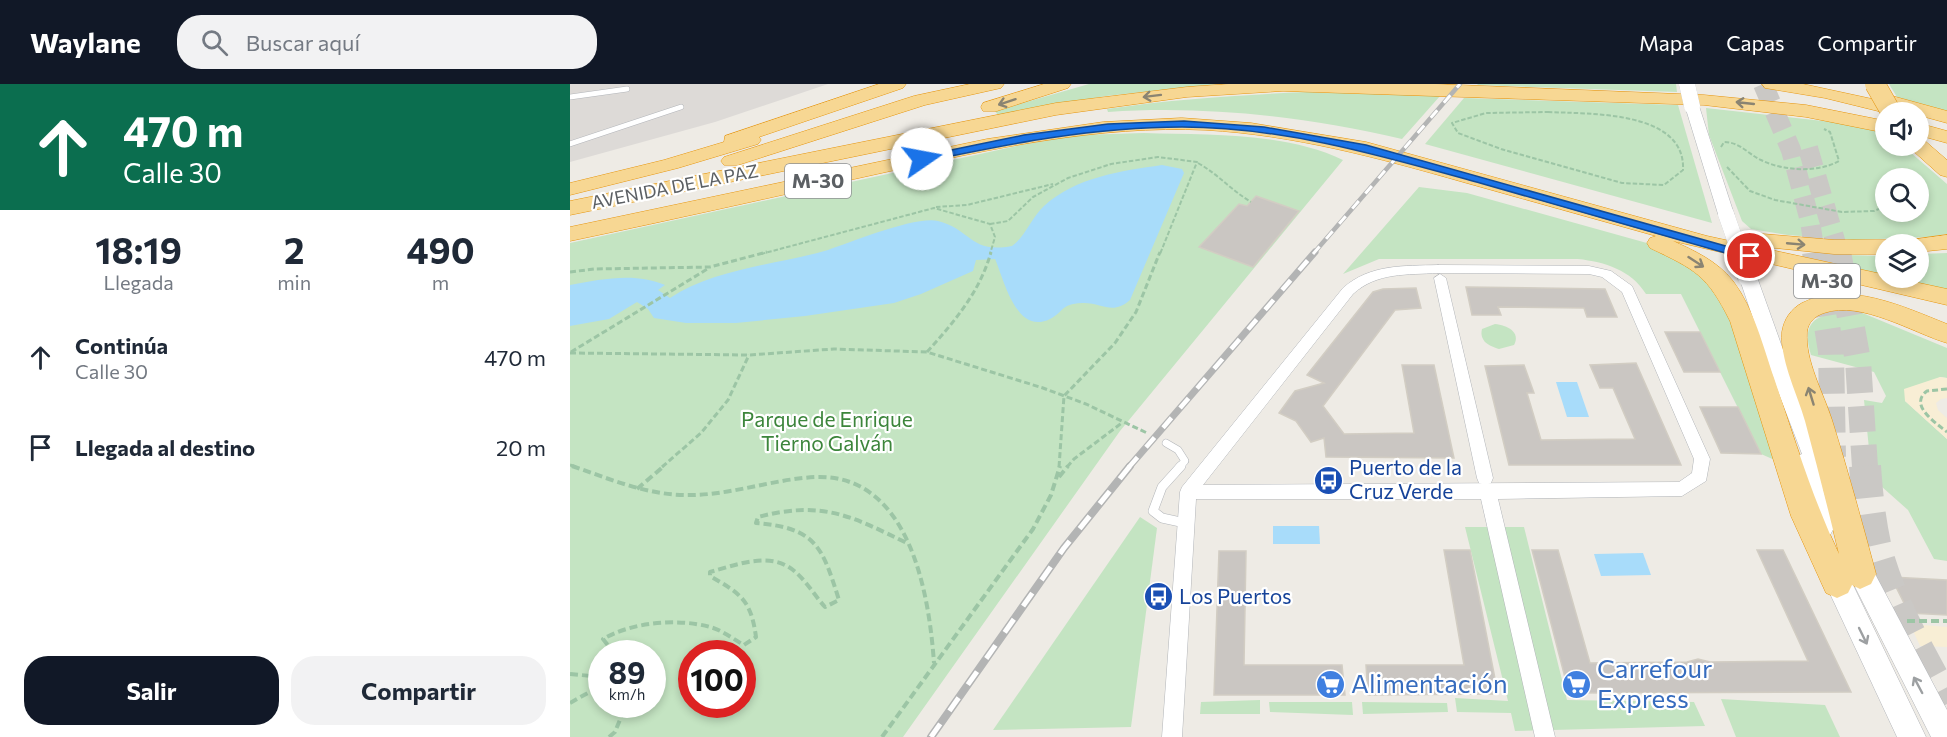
<!DOCTYPE html>
<html lang="es">
<head>
<meta charset="utf-8">
<style>
  body { margin:0; font-family:Commissioner,sans-serif; background:#f2f2f3; color:#1f2937; height:100vh; display:flex; flex-direction:column; font-size:22px; white-space:nowrap }
  * { box-sizing:border-box; margin:0 }
  p { font-size:20px; color:#747a83 }
  .icon { flex:none; width:33px; height:33px; fill:none; stroke:currentColor; stroke-width:2; stroke-linecap:round; stroke-linejoin:round }
  .map { position:relative; flex:1; overflow:hidden }
  .panel { display:flex; flex-direction:column; background:#fff; width:570px }
  .panel>* { flex:none }
  .guide { background:#0b6e4f; color:#fff; overflow:hidden }
  .controls { position:absolute; left:1305px; top:18px; display:grid; gap:12px }
  .controls a { display:grid; place-items:center; width:54px; height:54px; border-radius:50%; background:#fff; box-shadow:0 3px 9px #0003; font-size:30px }
  .speed { position:absolute; left:18px; top:556px; display:flex; gap:12px; font-size:30px; font-weight:700; text-align:center }
  .speed>* { display:grid; place-content:center; width:78px; height:78px; border-radius:50%; background:#fff; box-shadow:0 3px 9px #0003; line-height:1 }
  .speed small { font-size:15px; font-weight:400 }
  .speed .limit { border:9px solid #d22; background:#fff; color:#111 }
  .pin { position:absolute; display:grid; place-items:center; width:51px; height:51px; color:#fff; margin:-26px; border:3px solid #fff; border-radius:50%; box-shadow:0 2px 6px #0007 }
  .me { position:absolute; width:66px; margin:-33px; rotate:78deg; stroke-linejoin:round; filter:drop-shadow(0 0 4px #0008) }
  .turn { display:flex; align-items:center; gap:21px; height:126px; padding:0 24px; font-size:27px }
  .turn .icon { width:78px; height:78px; stroke-width:2.5 }
  .turn b { display:block; font-size:42px; line-height:51px }
  .eta { display:flex; justify-content:space-evenly; align-items:center; height:102px; text-align:center }
  .eta b { font-size:36px; font-weight:700; line-height:42px }
  .primary-button { display:flex; gap:12px; margin-top:auto; padding:12px 24px }
  .primary-button a { flex:1; height:69px; border-radius:24px; background:#111827; color:#fff; font-size:24px; font-weight:700; line-height:69px; text-align:center }
  .primary-button a+a { background:#f2f2f3; color:#1f2937 }
  ul { padding:0; list-style:none }
  li { display:flex; align-items:center; gap:18px; height:90px; padding:0 24px }
  li div { flex:1 }
  li b { display:block; font-size:22px }
  li em { font-style:normal }
  header { display:flex; align-items:center; gap:36px; box-sizing:border-box; height:84px; padding:0 30px; background:#111827; color:#fff }
  header strong { font-size:28px }
  nav { display:flex; gap:33px; margin-inline-start:auto; font-size:21px }
  .search { width:420px; height:54px; background:#f2f2f3; display:flex; align-items:center; gap:15px; box-sizing:border-box; padding:0 21px; border-radius:24px; color:#747a83; font-size:22px }
  main { display:flex; flex:1; min-height:0 }
  .map>svg:first-child { display:block }
  .industrial { fill:#dddad7 }
  .green { fill:#c4e4c2; fill-rule:evenodd }
  .sand { fill:#f8eed5 }
  .water { fill:#a8dcfa }
  .building { fill:#cac6c2; stroke:#d2cdc3; stroke-width:1.5 }
  .lines { fill:none; stroke-linecap:round; stroke-linejoin:round }
  .highway-tunnel-far2 { stroke:#cac8c5; stroke-width:20; stroke-dasharray:20 10; stroke-linecap:butt }
  .highway-tunnel-far1 { stroke:#cac8c5; stroke-width:26; stroke-dasharray:26 13; stroke-linecap:butt }
  .highway-tunnel { stroke:#cac8c5; stroke-width:32; stroke-dasharray:32 16; stroke-linecap:butt }
  .lane-far2-casing { stroke:#b2b5b9; stroke-width:6 }
  .lane-far1-casing { stroke:#b2b5b9; stroke-width:8 }
  .lane-casing { stroke:#b2b5b9; stroke-width:10 }
  .street-casing { stroke:#b2b5b9; stroke-width:1 }
  .secondary-casing { stroke:#b1b4b9; stroke-width:1 }
  .highway-casing { stroke:#e6950d; stroke-width:1 }
  .path-far2 { stroke:#9cc5a5; stroke-width:2; stroke-dasharray:4.5 2; stroke-linecap:butt }
  .path-far1 { stroke:#9cc5a5; stroke-width:3; stroke-dasharray:6 3; stroke-linecap:butt }
  .path { stroke:#9cc5a5; stroke-width:4; stroke-dasharray:8 4; stroke-linecap:butt }
  .lane-far2 { stroke:#fff; stroke-width:5 }
  .lane-far1 { stroke:#fff; stroke-width:7 }
  .lane { stroke:#fff; stroke-width:9 }
  .street { fill:#fff; fill-rule:evenodd }
  .secondary { fill:#fff; fill-rule:evenodd }
  .highway { fill:#f7d793; fill-rule:evenodd }
  .rail-far2-casing { stroke:#b3b4b4; stroke-width:4.5 }
  .rail-far1-casing { stroke:#b3b4b4; stroke-width:7 }
  .rail-casing { stroke:#b3b4b4; stroke-width:8 }
  .rail-far2 { stroke:#fff; stroke-width:3; stroke-dasharray:10; stroke-linecap:butt }
  .rail-far1 { stroke:#fff; stroke-width:4.5; stroke-dasharray:13; stroke-linecap:butt }
  .rail { stroke:#fff; stroke-width:5; stroke-dasharray:16; stroke-linecap:butt }
  .secondary-bridge-far1-casing { stroke:#b1b4b9; stroke-width:16; stroke-linecap:butt }
  .secondary-bridge-casing { stroke:#b1b4b9; stroke-width:21; stroke-linecap:butt }
  .highway-bridge-casing { stroke:#e6950d; stroke-width:21; stroke-linecap:butt }
  .secondary-bridge-far1 { stroke:#fff; stroke-width:16 }
  .secondary-bridge { stroke:#fff; stroke-width:20 }
  .highway-bridge { stroke:#f7d793; stroke-width:20 }
  .oneway { stroke:#8a8472 }
  .oneway2 { stroke:#9da0a2 }
  .route { fill:#1a73e8; stroke:#114b97; stroke-width:1.5 }
  .labels { text-anchor:middle; stroke-width:4.5; stroke-linejoin:round; paint-order:stroke }
  .far-street-label { font-size:18px; fill:#5c6064; stroke:#fff }
  .shield { fill:#fff; stroke:#8d9092; stroke-width:1.5 }
  .shield-label { font-size:20px; font-weight:bold; fill:#5c6064 }
  .park-label { font-size:21px; fill:#3c853b; stroke:#fff }
  .transit-label { font-size:21px; fill:#164399; stroke:#fff; text-anchor:start }
  .near-shop-label { font-size:26px; fill:#366cbe; stroke:#fff; text-anchor:start }
</style>
</head>
<body>
<header>
<strong>Waylane</strong>
<div class="search"><svg class="icon" aria-label="search" viewBox="0 0 24 24"><circle cx="10" cy="10" r="6"/><path d="M15 15l6 6"/></svg>Buscar aquí</div>
<nav><a>Mapa</a><a>Capas</a><a>Compartir</a></nav>
</header>
<main>
<section class="panel">
<div class="guide">
<div class="turn"><svg class="icon" aria-label="ahead" viewBox="0 0 24 24"><path d="M12 20V5M6 11l6-6 6 6"/></svg><div><b>470 m</b>Calle 30</div></div>
</div>
<div class="eta">
<div><b>18:19</b><p>Llegada</p></div>
<div><b>2</b><p>min</p></div>
<div><b>490</b><p>m</p></div>
</div>
<ul>
<li><svg class="icon" aria-label="ahead" viewBox="0 0 24 24"><path d="M12 20V5M6 11l6-6 6 6"/></svg><div><b>Continúa</b><p>Calle 30</p></div><em>470 m</em></li>
<li><svg class="icon" aria-label="arrive" viewBox="0 0 24 24"><path d="M6 21V4h12l-3 4 3 4H6"/></svg><div><b>Llegada al destino</b></div><em>20 m</em></li>
</ul>
<div class="primary-button"><a>Salir</a><a>Compartir</a></div>
</section>
<div class="map">
<svg width="1377" height="653" viewBox="0 0 1377 653">
  <rect width="100%" height="100%" fill="#eeebe5"/>
  <path class="industrial" d="M0,0H258L145,38L0,78Z"/>
  <g class="green">
    <path d="M519,0H649L536,12L428,31L425,27Z"/>
    <path d="M1106,0L1107,8L907,1L908,0Z"/>
    <path d="M1319,0H1377V27L1327,13Z"/>
    <path d="M737,8L870,12L832,55C735,33 638,21 538,28L537,25C604,15 670,11 737,8Z"/>
    <path d="M894,14L1108,21L1142,139L855,60Z"/>
    <path d="M1136,24L1262,38L1315,48L1316,62H1333L1377,100V150L1360,153L1283,156L1218,151L1181,145L1172,137L1139,51ZM1316,94H1348V128H1316Z"/>
    <path d="M574,49C637,51 716,48 773,76L550,347L333,653H0V159L451,61L509,51ZM32,570H82V621H32ZM122,570H172V621H122Z"/>
    <path d="M849,103L897,109L1084,161L1127,183L1162,237L1207,377L1191,370L1111,210H1076C1061,186 1035,178 1008,175H809L773,190Z"/>
    <path d="M1377,169V206L1323,194H1348L1349,170Z"/>
    <path d="M1237,170L1315,172V192L1239,174Z"/>
    <path d="M1290,228L1377,264V294L1370,293L1335,317L1377,355V477L1364,475L1338,426L1302,394L1294,316L1312,319L1316,312L1304,288L1241,271C1228,229 1257,229 1290,228Z"/>
    <path d="M925,240C937,241 951,248 944,261L929,265C919,262 909,257 912,245Z"/>
    <path d="M570,433L587,444L561,643L423,646Z"/>
    <path d="M895,443H954L997,616L1124,618L1135,642L945,647L941,629L887,628L885,614L938,617Z"/>
    <path d="M1151,615L1255,621L1270,653H1166Z"/>
    <path d="M690,616V630H630L631,618Z"/>
    <path d="M699,618H782L783,631L700,628Z"/>
    <path d="M792,618L877,619L878,628L793,630Z"/>
  </g>
  <g class="sand">
    <path d="M1370,293L1377,294V314L1371,315L1366,319L1368,326L1377,334V355L1335,317L1334,305Z"/>
    <path d="M1340,540L1377,543V563L1350,562Z"/>
  </g>
  <g class="water">
    <path d="M592,81L612,85L614,89L560,216C542,232 532,218 512,219C490,220 494,228 480,235C446,252 434,195 425,175L406,176L403,187L351,210L324,219L235,232L166,239H116L84,234L78,225L67,218L39,235L0,242V201C31,195 66,188 95,201L88,206L100,214C146,184 206,181 258,166C282,158 345,132 368,137C401,145 400,170 442,162C455,153 462,133 474,122C506,93 551,87 592,81Z"/>
    <path d="M986,298H1007L1019,333H997Z"/>
    <path d="M703,442H749L750,460H703Z"/>
    <path d="M1073,469L1081,491L1031,492L1024,470Z"/>
  </g>
  <g class="building">
    <path d="M686,112L729,127L683,183L629,163L669,120L677,122Z"/>
    <path d="M896,203L1035,205L1047,233H1017L1014,224L928,223L931,231H902Z"/>
    <path d="M846,204L851,224L825,226L753,322L774,350L844,349L832,281H864L884,374L756,373L754,354L741,358L726,337L709,329L725,307L754,299L737,291L803,208L813,205Z"/>
    <path d="M1095,248H1130L1150,288H1114Z"/>
    <path d="M1066,279L1111,381H939L915,282L954,281L964,309H957L971,356L1065,355L1043,304H1030L1020,281Z"/>
    <path d="M1130,323H1168L1191,370L1151,369Z"/>
    <path d="M874,466H900L928,610L798,611L796,581H894Z"/>
    <path d="M962,466H988L1020,579L1117,578L1128,575L1140,578L1238,577L1187,466H1213L1281,608L999,609Z"/>
    <path d="M649,467H676L674,581H772L775,611H644Z"/>
    <path d="M1321,493L1377,496V531L1339,529Z"/>
  </g>
  <g class="lines">
    <g class="highway-tunnel-far2">
      <path d="M1193,0L1221,66L1240,137L1245,170"/>
      <path d="M1238,64L1269,170"/>
    </g>
    <g class="highway-tunnel-far1">
      <path d="M1245,168L1261,267L1263,373"/>
      <path d="M1268,168L1288,277L1295,383"/>
    </g>
    <path class="highway-tunnel" d="M1295,382C1297,411 1300,440 1307,469C1322,523 1351,571 1377,620"/>
    <defs>
      <g id="lane-far2">
        <path d="M0,13L57,5"/>
        <path d="M0,60L111,23"/>
      </g>
      <path id="lane-far1" d="M596,359L608,366L615,377L609,383"/>
      <path id="lane" d="M611,382L592,403L583,427L592,434L615,439"/>
      <g id="street">
        <path d="M868,181L1019,182L1041,187L1062,202L1140,375L1136,397L1112,412L928,415L985,653H965L911,415H626L612,653H592L610,408L612,403L773,204C800,180 834,182 868,181ZM868,189L1019,190L1032,193L1052,208L1124,375L1122,389L1109,398L633,401L783,210C807,188 837,191 868,189Z"/>
        <path d="M870,190L876,194L923,394L921,399L915,401L909,399L907,394L864,194Z"/>
      </g>
      <g id="secondary">
        <path d="M1122,18L1129,22L1164,130L1162,134H1150L1148,130L1115,22Z"/>
        <path d="M1178,187L1184,189L1187,193L1226,302L1264,395L1261,402L1253,404L1264,444L1260,451L1252,454L1244,451L1240,444L1224,378L1227,372L1232,370L1206,302L1169,193L1172,189Z"/>
        <path d="M1285,466L1294,469L1377,626V653H1361L1276,485L1273,477L1276,469Z"/>
        <path d="M1263,475L1272,478L1356,653H1327L1255,499L1251,486L1254,478Z"/>
      </g>
      <g id="highway">
        <path d="M309,0H336L333,4L189,53L191,56L188,60L108,84L0,111V99L94,76L154,58L155,52Z"/>
        <path d="M400,0H434L431,4L355,21L168,81H154L151,77L154,73L344,12Z"/>
        <path d="M474,0H501L498,4L427,27H413L411,23L413,19Z"/>
        <path d="M659,0H865L1134,11L1236,21L1316,37V49L1236,33L1134,21L713,7L617,13L486,31L0,131V117L486,19L617,3Z"/>
        <path d="M1192,0H1233L1307,16L1309,11L1315,10L1377,27V39L1348,31V28L1316,29L1255,14L1195,4Z"/>
        <path d="M612,34L681,39L796,58L1137,152L1316,191V194H1326L1377,205V221L1103,157C1125,167 1147,177 1163,197C1184,225 1193,262 1204,294C1224,353 1242,413 1269,470C1258,425 1247,381 1235,337C1227,309 1210,277 1212,248C1214,235 1221,225 1232,219C1278,196 1334,223 1377,240V259C1343,249 1291,216 1254,229C1245,232 1238,238 1237,248C1235,277 1253,308 1262,336C1278,387 1292,438 1306,490L1301,500L1290,505L1282,501L1278,509L1267,514L1256,509L1221,432L1160,237C1137,191 1126,186 1080,164L1077,159L1080,154L1086,152C1022,134 957,116 893,98C809,74 724,51 636,46C528,41 421,65 316,88C211,111 106,135 0,157V143L417,55L533,38Z"/>
        <path d="M1348,39L1377,47V59L1348,51Z"/>
        <path d="M1348,55L1355,57L1377,76V93L1370,91L1341,65L1339,62H1348Z"/>
        <path d="M1193,150L1264,156H1316L1326,160H1316V170H1264L1185,162L1182,157L1185,152Z"/>
        <path d="M1377,151V165L1348,168V160H1337L1340,156Z"/>
      </g>
    </defs>
    <use href="#lane-far2" class="lane-far2-casing"/>
    <use href="#lane-far1" class="lane-far1-casing"/>
    <use href="#lane" class="lane-casing"/>
    <use href="#street" class="street-casing"/>
    <use href="#secondary" class="secondary-casing"/>
    <use href="#highway" class="highway-casing"/>
    <g class="path-far2">
      <path d="M978,28C1018,30 1116,26 1113,86L1094,101L1052,99L931,65L888,49L882,39L916,29Z"/>
      <path d="M1151,63L1154,58C1170,58 1178,70 1191,76C1213,87 1248,89 1269,77L1260,48L1254,45"/>
      <path d="M628,79C649,91 661,106 681,118"/>
      <path d="M1157,83L1180,107L1205,116L1272,128L1304,127L1316,122"/>
      <path d="M1339,94L1340,87"/>
      <path d="M366,123L397,121L483,100"/>
      <path d="M420,140L438,137L463,113L498,94L541,80L588,73L627,78L590,170"/>
      <path d="M191,170L364,124L420,140L425,153L420,170"/>
    </g>
    <g class="path-far1">
      <path d="M0,188L24,185L140,183L197,168"/>
      <path d="M1,268L139,184"/>
      <path d="M357,268C384,238 410,208 421,168"/>
      <path d="M0,269L179,271L264,265L357,268L473,304L516,320L577,349"/>
      <path d="M1377,305L1357,307C1338,321 1366,339 1377,348"/>
      <path d="M0,381L6,383"/>
      <path d="M92,383L131,349L158,316L179,271"/>
      <path d="M489,383L494,312L545,259L566,228L590,168"/>
      <path d="M497,383L504,375L553,338"/>
    </g>
    <g class="path">
      <path d="M2,382C40,395 79,412 120,411C162,411 203,395 246,393C339,390 359,508 364,579"/>
      <path d="M489,393L498,382"/>
      <path d="M67,405L94,382"/>
      <path d="M1337,537H1377"/>
      <path d="M45,570L33,555C62,538 108,534 140,543C152,546 163,555 174,561L186,553C181,516 171,510 140,492V488C162,482 193,470 215,481C232,489 243,510 255,523L269,516C252,462 246,444 186,439L188,433C253,416 281,432 339,460"/>
      <path d="M0,590L32,593"/>
      <path d="M0,619L32,601"/>
      <path d="M39,653L45,648L56,621"/>
      <path d="M312,653L463,445L481,411L490,382"/>
    </g>
    <use href="#lane-far2" class="lane-far2"/>
    <use href="#lane-far1" class="lane-far1"/>
    <use href="#lane" class="lane"/>
    <use href="#street" class="street"/>
    <use href="#secondary" class="secondary"/>
    <use href="#highway" class="highway"/>
    <defs>
      <path id="rail-far2" d="M743,170L890,0"/>
      <path id="rail-far1" d="M559,383L745,168"/>
      <path id="rail" d="M361,653L494,464L560,382"/>
    </defs>
    <use href="#rail-far2" class="rail-far2-casing"/>
    <use href="#rail-far1" class="rail-far1-casing"/>
    <use href="#rail" class="rail-casing"/>
    <use href="#rail-far2" class="rail-far2"/>
    <use href="#rail-far1" class="rail-far1"/>
    <use href="#rail" class="rail"/>
    <defs>
      <g id="secondary-bridge-far1">
        <path d="M1117,0L1122,22"/>
        <path d="M1156,130L1170,170"/>
      </g>
      <path id="secondary-bridge" d="M1169,168L1178,193"/>
      <path id="highway-bridge" d="M1305,0L1321,28"/>
    </defs>
    <use href="#secondary-bridge-far1" class="secondary-bridge-far1-casing"/>
    <use href="#secondary-bridge" class="secondary-bridge-casing"/>
    <use href="#highway-bridge" class="highway-bridge-casing"/>
    <use href="#secondary-bridge-far1" class="secondary-bridge-far1"/>
    <use href="#secondary-bridge" class="secondary-bridge"/>
    <use href="#highway-bridge" class="highway-bridge"/>
  </g>
  <defs><path id="oneway-shaft" d="M-6 0H5M1.5-3L5.5 0L1.5 3" fill="none" stroke-width="1.6" stroke-linecap="round" stroke-linejoin="round" transform="scale(1.5)"/></defs>
  <g class="oneway">
    <use href="#oneway-shaft" transform="translate(582 12) rotate(173)"/>
    <use href="#oneway-shaft" transform="translate(437 18) rotate(162)"/>
    <use href="#oneway-shaft" transform="translate(1175 19) rotate(-174)"/>
    <use href="#oneway-shaft" transform="translate(1226 160) rotate(5)"/>
    <use href="#oneway-shaft" transform="translate(1126 178) rotate(33)"/>
    <use href="#oneway-shaft" transform="translate(1241 312) rotate(-107)"/>
  </g>
  <g class="oneway2">
    <use href="#oneway-shaft" transform="translate(1293 552) rotate(64)"/>
    <use href="#oneway-shaft" transform="translate(1348 601) rotate(-118)"/>
  </g>
  <path class="route" d="M614,37L694,43L796,61L1184,170L1186,172L1180,176C1090,151 1000,125 910,99C813,72 714,43 612,43C523,43 438,60 352,78L347,75L352,72L454,51L538,40Z"/>
  <defs>
    <symbol id="bus-disc" viewBox="-11 -11 22 22"><circle r="9.5" fill="#1a4fb4" stroke="#fff"/><path d="M-5-6H5V4H4V6H2V4H-2V6H-4V4H-5ZM-3.5-4V0h7V-4ZM-3.5 1.2v1.5H-2V1.2ZM2 1.2v1.5H3.5V1.2Z" fill="#fff"/></symbol>
    <symbol id="supermarket-disc" viewBox="-11 -11 22 22"><circle r="9.5" fill="#3f7fe0" stroke="#fff"/><path d="M-6-5.5h2.5l.6 2H6L4.5 2H-2.5L-4.4-4H-6ZM-1.5 3.2a1.3 1.3 0 1 0 .1 0ZM3 3.2a1.3 1.3 0 1 0 .1 0Z" fill="#fff"/></symbol>
  </defs>
  <g fill-rule="evenodd">
    <use href="#bus-disc" x="742" y="380" width="33" height="33"/>
    <use href="#bus-disc" x="572" y="496" width="33" height="33"/>
    <use href="#supermarket-disc" x="744" y="584" width="33" height="33"/>
    <use href="#supermarket-disc" x="990" y="584" width="33" height="33"/>
  </g>
  <g class="labels">
    <g class="far-street-label">
      <text transform="translate(105 103) rotate(-11)" y="6">AVENIDA DE LA PAZ</text>
    </g>
    <g class="shield">
      <rect x="215" y="80" width="66" height="34" rx="4.5"/>
      <rect x="1224" y="180" width="66" height="34" rx="4.5"/>
    </g>
    <g class="shield-label">
      <text x="248" y="104">M-30</text>
      <text x="1257" y="204">M-30</text>
    </g>
    <g class="park-label">
      <text x="257" y="343">Parque de Enrique<tspan x="257" dy="24">Tierno Galván</tspan></text>
    </g>
    <g class="transit-label">
      <text x="779" y="391">Puerto de la<tspan x="779" dy="24">Cruz Verde</tspan></text>
      <text x="609" y="520">Los Puertos</text>
    </g>
    <g class="near-shop-label">
      <text x="1027" y="594">Carrefour<tspan x="1027" dy="30">Express</tspan></text>
      <text x="781" y="609">Alimentación</text>
    </g>
  </g>
</svg>
<div class="controls">
<a><svg class="icon" aria-label="sound" viewBox="0 0 24 24"><path d="M4 9h4l5-4v14l-5-4H4zM17 9q2 3 0 6"/></svg></a>
<a><svg class="icon" aria-label="search" viewBox="0 0 24 24"><circle cx="10" cy="10" r="6"/><path d="M15 15l6 6"/></svg></a>
<a><svg class="icon" aria-label="layers" viewBox="0 0 24 24"><path d="M12 4l9 5-9 5-9-5zM3 14l9 5 9-5"/></svg></a>
</div>
<div class="speed"><div>89<small>km/h</small></div><div class="limit">100</div></div>
<div class="pin" style="left:1180px;top:172px;background:#d93025"><svg class="icon" aria-label="arrive" viewBox="0 0 24 24"><path d="M6 21V4h12l-3 4 3 4H6"/></svg></div>
<svg class="me" style="left:352px;top:75px" viewBox="-20 -20 40 40"><circle r="19" fill="#fff"/><path d="M0-13L10 11 0 6-10 11z" fill="#1a73e8"/></svg>
</div>
</main>
</body>
</html>
